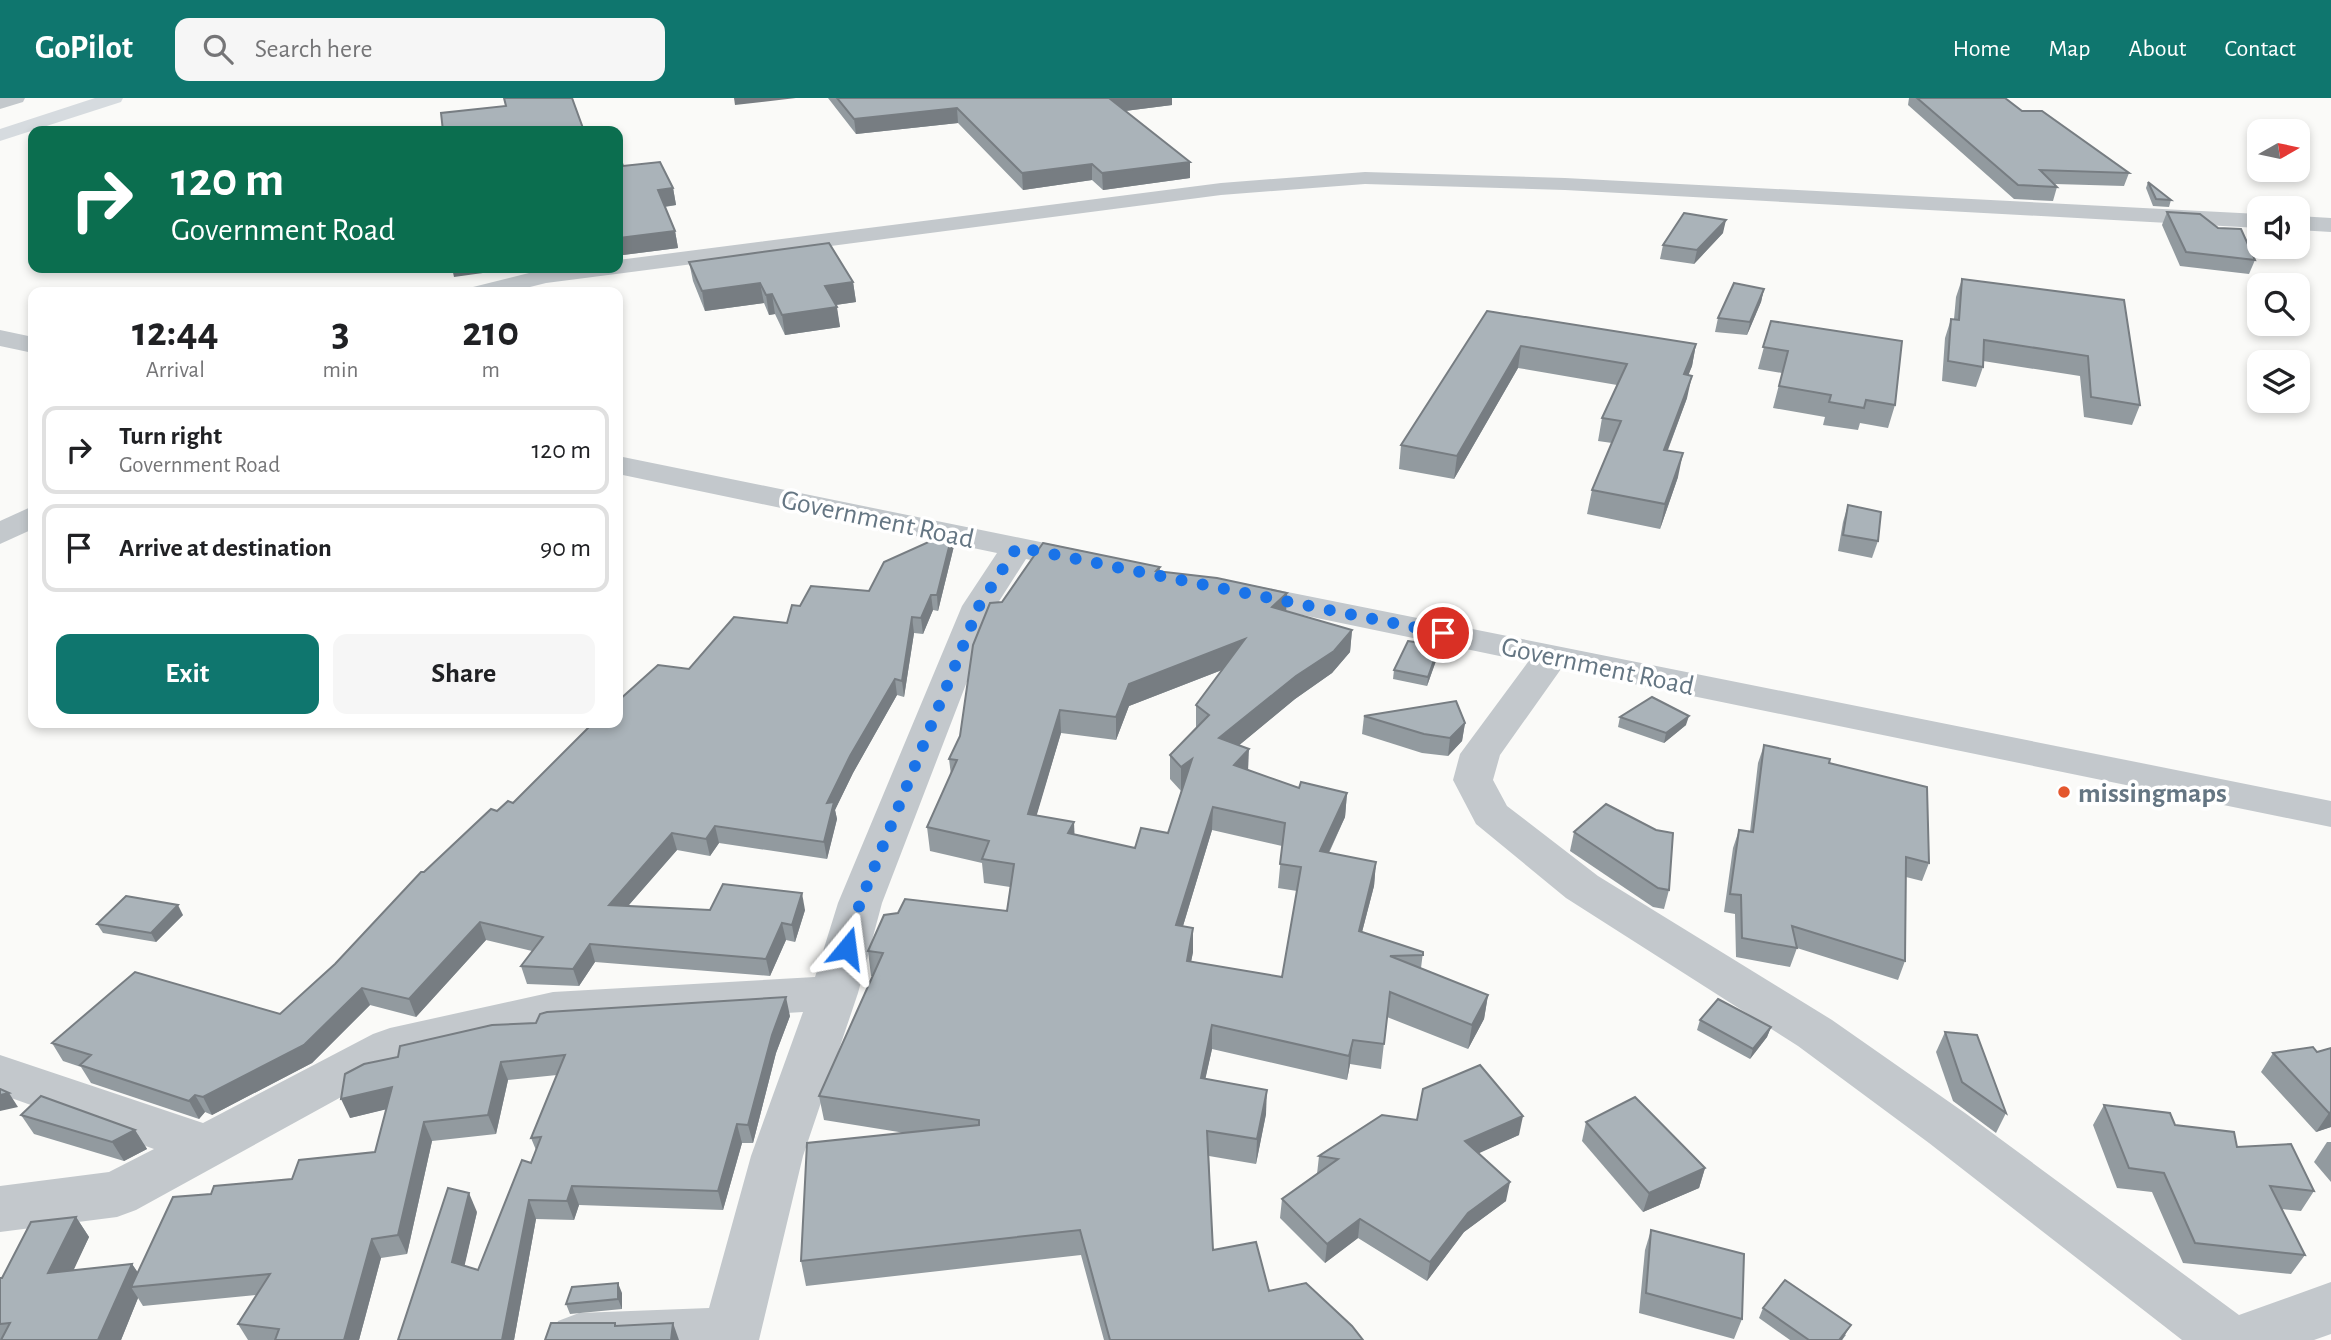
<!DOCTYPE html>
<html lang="en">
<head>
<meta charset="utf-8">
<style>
  body { margin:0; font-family:"Alegreya Sans",sans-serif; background:#f6f6f6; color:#202124; height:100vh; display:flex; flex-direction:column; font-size:26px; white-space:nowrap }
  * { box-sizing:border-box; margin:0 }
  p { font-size:23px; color:#757577 }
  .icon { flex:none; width:38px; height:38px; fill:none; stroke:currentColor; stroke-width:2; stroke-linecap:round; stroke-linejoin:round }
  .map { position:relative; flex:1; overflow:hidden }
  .side { position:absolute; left:28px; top:189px; width:595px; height:441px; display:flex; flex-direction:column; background:#fff; border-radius:14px; box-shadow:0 4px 10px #0003 }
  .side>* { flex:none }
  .guide { position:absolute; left:28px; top:28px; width:595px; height:147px; border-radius:14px; box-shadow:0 4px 10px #0003; background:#0b6e4f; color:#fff; overflow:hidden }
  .needle { width:46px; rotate:81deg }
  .tools { position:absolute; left:2247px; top:21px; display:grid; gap:14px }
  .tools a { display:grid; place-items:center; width:63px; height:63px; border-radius:14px; background:#fff; box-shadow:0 4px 10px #0003; font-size:35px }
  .pin { position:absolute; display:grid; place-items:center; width:60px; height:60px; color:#fff; margin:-30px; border:4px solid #fff; border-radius:50%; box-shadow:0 2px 7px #0007 }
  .me { position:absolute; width:77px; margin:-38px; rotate:16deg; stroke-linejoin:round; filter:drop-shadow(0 0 5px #0008) }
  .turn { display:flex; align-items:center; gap:24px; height:147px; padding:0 28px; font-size:32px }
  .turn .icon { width:91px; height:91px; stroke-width:2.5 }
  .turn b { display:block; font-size:49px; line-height:60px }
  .eta { display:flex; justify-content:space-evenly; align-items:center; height:119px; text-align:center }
  .eta b { font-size:42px; font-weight:700; line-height:49px }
  .button { display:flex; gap:14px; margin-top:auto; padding:14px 28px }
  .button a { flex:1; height:80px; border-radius:14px; background:#0f766e; color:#fff; font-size:28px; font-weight:700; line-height:80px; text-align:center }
  .button a+a { background:#f6f6f6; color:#202124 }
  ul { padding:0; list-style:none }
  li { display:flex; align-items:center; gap:21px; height:88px; margin:0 14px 10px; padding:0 14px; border:4px solid #e0e0e0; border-radius:14px }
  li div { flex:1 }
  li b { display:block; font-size:26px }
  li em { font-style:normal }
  header { display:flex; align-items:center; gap:42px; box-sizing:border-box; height:98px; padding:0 35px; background:#0f766e; color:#fff }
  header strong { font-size:33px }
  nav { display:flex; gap:38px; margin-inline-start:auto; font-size:24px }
  .search { width:490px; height:63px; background:#f6f6f6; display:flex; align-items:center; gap:18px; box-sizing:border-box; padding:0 24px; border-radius:14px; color:#757577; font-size:26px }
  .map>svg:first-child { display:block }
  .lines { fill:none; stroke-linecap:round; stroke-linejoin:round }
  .minor { fill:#c3c8cc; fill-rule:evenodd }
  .highway { fill:#d6dbdf; fill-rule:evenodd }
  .wall { fill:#929a9f; fill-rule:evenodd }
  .shaded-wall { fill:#777d82 }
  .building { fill:#aab3b9; stroke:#777d82; stroke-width:2; fill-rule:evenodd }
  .route { stroke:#1a73e8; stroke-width:12; stroke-dasharray:0 21.6 }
  .poi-dot { fill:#e4572e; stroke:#fff; stroke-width:2.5 }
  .labels { text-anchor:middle; stroke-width:7; stroke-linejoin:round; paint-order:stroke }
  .street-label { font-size:28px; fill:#657683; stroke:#fff }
  .poi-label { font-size:28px; font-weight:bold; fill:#657683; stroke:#fff; text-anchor:start }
</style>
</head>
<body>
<header>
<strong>GoPilot</strong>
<div class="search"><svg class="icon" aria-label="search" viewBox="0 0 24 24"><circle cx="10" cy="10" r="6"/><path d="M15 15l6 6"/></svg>Search here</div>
<nav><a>Home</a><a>Map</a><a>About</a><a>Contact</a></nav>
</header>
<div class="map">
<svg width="2331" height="1242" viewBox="0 0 2331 1242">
  <rect width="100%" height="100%" fill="#fafaf8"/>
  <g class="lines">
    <g class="minor">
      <path d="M0,0H25L23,4L0,11Z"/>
      <path d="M1365,74L1565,80L2259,116V130L1565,92L1365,86L1221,97L616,176L546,185L510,194H470L473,189L545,171L618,170V162L1221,85Z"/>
      <path d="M2298,118L2331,120V134L2298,132Z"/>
      <path d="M0,232L33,239V255L0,248Z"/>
      <path d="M618,358L1089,454L1101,457L1106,464L1101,471L1089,474L1026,461L996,508L882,805L858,895L803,1058L759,1242H550L558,1223L579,1215L709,1210L751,1058L803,914L553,930L403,965L136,1112L117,1119L0,1134V1088L109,1074L154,1051L0,996V957L203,1025L373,936L390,930L553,894L815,879L838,805L962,508L997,455L618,376Z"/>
      <path d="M33,408V431L0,446V423Z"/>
      <path d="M1237,484L2331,703V729L1561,571L1500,657L1493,682L1507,708L1598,778L1832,922L1965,1015L2239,1217L2331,1184V1236L2314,1242H2182L1929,1045L1798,948L1566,800L1476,726L1453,682L1460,656L1528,564L1225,501L1220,494L1225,487Z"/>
    </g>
    <path class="highway" d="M95,0H123L121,4L0,43V31Z"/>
  </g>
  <g class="wall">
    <path d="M828,0H1172V7L1125,13L1190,80L1103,92L1092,82L1023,92L958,25L856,36Z"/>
    <path d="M1909,0H2005L2022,13L2129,75L2124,88L2055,86L2057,89L2053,103L2014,101L1908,7Z"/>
    <path d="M618,53L623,68L673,90L676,107L665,109L675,133L678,150L623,157L618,142Z"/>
    <path d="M2148,84L2171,102L2169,109L2153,108L2146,90Z"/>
    <path d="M2167,114L2218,130L2255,162L2249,176L2180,168L2162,127Z"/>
    <path d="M1723,135L1694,166L1660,161L1663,147Z"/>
    <path d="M689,164L853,184L856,204L836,207L840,229L785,237L775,216L769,217L764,205L705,213L693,183Z"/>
    <path d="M1962,181L2124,202L2140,307L2132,327L2084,319L2080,278L1983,263V269L1976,289L1942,283L1945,240L1951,221H1954L1956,199Z"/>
    <path d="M1764,191L1761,204L1747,237L1715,234L1718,220Z"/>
    <path d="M1487,213L1696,246L1692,268L1688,277L1687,300L1668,352L1678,379L1660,431L1587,416L1592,392L1612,345L1598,343L1602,320L1617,287L1518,270L1454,381L1399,371L1401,347Z"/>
    <path d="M1771,223L1895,307L1888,330L1860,325L1858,332L1823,327L1825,319L1773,310L1782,275L1758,271Z"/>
    <path d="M1848,407L1878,443L1872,460L1838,453L1843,424Z"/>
    <path d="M953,433L954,448L938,513L933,512L923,536L914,535L904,599L897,597L853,675L835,712L837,721L827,761L719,745L710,758L677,752L628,808L710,812H805L795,844L786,842L770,878L595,864L579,888L527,886L521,868L532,853L486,842L416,919L370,907L312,965L212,1017L205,1014L199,1021L91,985L81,969L63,963L52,945L280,916L335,866L424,774L497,713L513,705L689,571L787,525L800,508L869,493Z"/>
    <path d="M1160,469V474L1287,495L1286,513L1352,532L1350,554L1332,575L1295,601L1239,647L1248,672L1299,690L1347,695L1345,719L1329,755L1376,764L1374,788L1362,834L1423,854L1421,870L1488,897L1484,921L1468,951L1387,919L1381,971L1350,966L1347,982L1212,951L1205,981L1266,1016L1256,1066L1209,1058L1213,1152L1269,1193L1363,1242H1104L1081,1157L806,1188L801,1163L905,1035L824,1022L819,998L873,878H871L868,853L1007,813L1010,789L984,785L982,765L930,753L927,729L951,677L949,661L960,638L1002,504ZM1222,572L1196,607V631L1170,657V681L1181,693L1168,735L1135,750L1074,736L1036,718L1061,635L1116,642L1129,608ZM1212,732L1282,748L1278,790L1297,793L1282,879L1191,864L1193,854V830L1183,828Z"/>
    <path d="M1438,557L1427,588L1393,581L1394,572Z"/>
    <path d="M1364,618L1465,625L1462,643L1448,658L1422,655L1362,636Z"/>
    <path d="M1620,619L1686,627L1664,645L1618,629Z"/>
    <path d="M1764,647L1829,665L1929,765L1922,783L1906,779L1905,863L1898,882L1797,850L1790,869L1736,859L1735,816L1724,814L1733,750L1739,732L1750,734L1758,665Z"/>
    <path d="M1574,734L1669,792L1664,811L1653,809L1570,753Z"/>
    <path d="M183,817L156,844L103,835L97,826Z"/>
    <path d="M790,918L776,955L753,1045H742L723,1112L579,1107L574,1122L536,1121L514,1242H398L477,1114L464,1168L478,1172L536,1052L531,1040L557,977L508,982L496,1036L432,1043L407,1156L381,1160L359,1242H248L238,1226L257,1197L143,1208L138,1200L121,1242H0V1180H2L76,1119L89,1139L73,1172L132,1166L138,1175L211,1096L292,1081L375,1054L386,1011L350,1020L345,976Z"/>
    <path d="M1700,922L1771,929L1767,939L1750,961L1697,932Z"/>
    <path d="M1945,934L2006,1015L1996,1035L1953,1003L1936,954Z"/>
    <path d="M2331,950V1029L2316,1034L2261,974L2273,955L2317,954Z"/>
    <path d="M2104,1007L2175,1027L2237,1049L2314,1093L2301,1113L2282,1111L2305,1157L2291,1176L2183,1165L2152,1094L2117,1090L2093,1027Z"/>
    <path d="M21,1017L135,1032L147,1051L124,1063L34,1036Z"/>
    <path d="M1417,1022L1519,1037L1478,1055L1506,1103L1464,1134L1427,1183L1358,1140L1325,1165L1280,1120L1282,1101L1317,1076L1319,1058Z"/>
    <path d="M1586,1024L1705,1070L1699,1090L1643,1114L1582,1043Z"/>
    <path d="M2327,1044H2331V1084L2314,1064Z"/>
    <path d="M1651,1132L1742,1221L1734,1241L1639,1215L1645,1152Z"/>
    <path d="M622,1195V1211L570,1216L566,1206Z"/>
    <path d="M1763,1210L1846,1237L1842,1242H1790L1759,1220Z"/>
  </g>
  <g class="shaded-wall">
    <path d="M734,0H796L735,7Z"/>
    <path d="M1109,0H1172V7L1109,15Z"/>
    <path d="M957,10L958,25L856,36L854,21Z"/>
    <path d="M1190,64V80L1103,92L1102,75Z"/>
    <path d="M1092,66V82L1023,92L1022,75Z"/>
    <path d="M673,90L676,107L661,109L658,92Z"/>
    <path d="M1726,122L1723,135L1694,166L1697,152Z"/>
    <path d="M675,133L678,150L623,157L619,140Z"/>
    <path d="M452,170H512V171L454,179Z"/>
    <path d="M853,184L856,204L828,208L825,188Z"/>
    <path d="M760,185L764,205L705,213L702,193Z"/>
    <path d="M1764,191L1761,204L1747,237L1750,224Z"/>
    <path d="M772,196L775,216L769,217L766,197Z"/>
    <path d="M837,209L840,229L785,237L782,217Z"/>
    <path d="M1696,246L1692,268L1680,299L1684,276Z"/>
    <path d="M1521,248L1518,270L1454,381L1457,358Z"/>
    <path d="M1692,278L1687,300L1659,375L1664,352Z"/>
    <path d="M1683,355L1678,379L1660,431L1665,406Z"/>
    <path d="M953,433L954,448L938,513L937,497Z"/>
    <path d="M1287,495L1286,517L1272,509Z"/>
    <path d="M931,497L933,512L923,536L921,520Z"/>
    <path d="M912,519L914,535L904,599L902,583Z"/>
    <path d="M1352,532L1350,554L1332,575L1295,601L1219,664V640Z"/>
    <path d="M1245,541V563L1129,608L1116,642V619L1129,586Z"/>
    <path d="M1439,548L1438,557L1427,588L1428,579Z"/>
    <path d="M895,581L897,597L853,675L835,712L837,721L827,761L824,744L827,705L850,658Z"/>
    <path d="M1060,612L1061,635L1030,740L1028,716Z"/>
    <path d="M1689,618L1686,627L1664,645L1666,635Z"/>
    <path d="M1465,625L1462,643L1448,658L1450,640Z"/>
    <path d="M1249,651L1248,674L1234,667Z"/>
    <path d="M1192,661L1181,693V669Z"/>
    <path d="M1347,695L1345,719L1318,777L1320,753Z"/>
    <path d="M1213,709L1212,732L1176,851V827Z"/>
    <path d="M1074,724L1075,748L1068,735Z"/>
    <path d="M715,728L719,745L710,758L706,741Z"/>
    <path d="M672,735L677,752L614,824L609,807Z"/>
    <path d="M1376,764L1374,788L1356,857L1359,833Z"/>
    <path d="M802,795L805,812L795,844L792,827Z"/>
    <path d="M178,807L183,817L156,844L151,835Z"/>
    <path d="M480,824L486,842L416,919L409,901Z"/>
    <path d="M782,825L786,842L770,878L766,861Z"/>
    <path d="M1193,830V854L1186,888L1187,863Z"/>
    <path d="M590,846L595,864L579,888L573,871Z"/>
    <path d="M362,890L370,907L312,965L212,1017L203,999Z"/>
    <path d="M1488,897L1484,921L1468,951L1472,927Z"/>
    <path d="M786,899L790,918L776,955L753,1045L748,1027L772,937Z"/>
    <path d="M1212,927V951L1200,1005L1201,980Z"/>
    <path d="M1771,929L1767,939L1750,961L1753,951Z"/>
    <path d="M1353,942L1350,966L1347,982L1349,958Z"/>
    <path d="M501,964L508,982L496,1036L488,1017Z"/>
    <path d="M392,989L400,1008L350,1020L341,1001Z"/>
    <path d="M1267,992L1266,1016L1256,1066L1257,1041Z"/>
    <path d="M9,995L18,1009L0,1013V997Z"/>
    <path d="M195,997L205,1014L199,1021L189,1003Z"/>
    <path d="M2331,1014V1029L2316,1034L2329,1015Z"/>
    <path d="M1523,1018L1519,1037L1462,1063L1465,1043Z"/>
    <path d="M424,1024L432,1043L407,1156L398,1137Z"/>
    <path d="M737,1026L742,1045L723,1112L718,1093Z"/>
    <path d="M135,1032L147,1051L124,1063L112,1044Z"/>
    <path d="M1705,1070L1699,1090L1643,1114L1649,1095Z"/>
    <path d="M1510,1084L1506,1103L1464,1134L1427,1183L1430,1164L1468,1115Z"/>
    <path d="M572,1088L579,1107L574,1122L567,1103Z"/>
    <path d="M469,1095L477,1114L461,1183L452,1164Z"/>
    <path d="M529,1102L536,1121L514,1242H502Z"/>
    <path d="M76,1119L89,1139L63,1195L48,1175Z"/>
    <path d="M1360,1121L1358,1140L1325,1165L1327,1146Z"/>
    <path d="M372,1141L381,1160L359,1242H344Z"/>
    <path d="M132,1166L145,1185L131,1189L138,1200L121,1242H98Z"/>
    <path d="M618,1185L622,1195V1211L618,1201Z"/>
    <path d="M673,1225L679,1242H671Z"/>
    <path d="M1851,1227L1842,1242H1839Z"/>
  </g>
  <g class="building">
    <path d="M504,0H572L584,33H443L441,15L506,8Z"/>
    <path d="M837,0H1110H1109L1190,64L1102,75L1092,66L1022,75L957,10L854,21Z"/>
    <path d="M1917,0H2005L2022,13H2042L2129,75L2040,72L2057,89L2018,87Z"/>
    <path d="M618,53L623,68L660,64L673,90L658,92L675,133L619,140L618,135Z"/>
    <path d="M2148,84L2171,102L2156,101Z"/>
    <path d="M2167,114L2200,116L2218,130L2241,131L2255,162L2186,154Z"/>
    <path d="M1684,115L1726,122L1697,152L1663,147Z"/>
    <path d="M829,145L853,184L825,188L837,209L782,217L772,196L766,197L760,185L702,193L689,164Z"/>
    <path d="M1962,181L2124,202L2140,307L2091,299L2088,258L1984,242L1983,269L1948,263L1951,221L1959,222Z"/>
    <path d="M1734,185L1764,191L1750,224L1718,220Z"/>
    <path d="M1487,213L1696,246L1684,276L1692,278L1664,352L1683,355L1665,406L1592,392L1621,323L1602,320L1627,266L1521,248L1457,358L1401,347Z"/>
    <path d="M1771,223L1902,243L1895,307L1866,302L1864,310L1829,304L1831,297L1779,288L1788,253L1763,249Z"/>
    <path d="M1848,407L1881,414L1878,443L1843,437Z"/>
    <path d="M953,433L937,497H931L921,520L912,519L902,583L895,581L850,658L827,705L834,704L824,744L715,728L706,741L672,735L609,807L710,812L723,786L802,795L792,827L782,825L766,861L590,846L573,871L521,868L543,839L480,824L409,901L362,890L304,947L203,999L195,997L189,1003L80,967L91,957L52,945L135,874L280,916L335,866L421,774H424L491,711L497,713L508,703L513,705L593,625H618V603L658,567L689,571L734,519L787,525L792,507L800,508L811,488L869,493L884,464Z"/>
    <path d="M1043,445L1160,469L1156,473L1217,480L1287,495L1272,509L1352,532L1334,553L1296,578L1219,640L1249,651L1234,667L1299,690L1301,684L1347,695L1320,753L1376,764L1359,833L1423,854V857L1390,858L1488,897L1472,927L1390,894L1384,946L1353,942L1349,958L1212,927L1201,980L1267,992L1257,1041L1207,1033L1213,1152L1256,1144L1269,1193L1306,1185L1352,1228L1363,1242H1110L1080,1132L801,1163L807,1045L979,1027V1022L819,998L883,855L868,853L884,817L898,815L905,801L1007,813L1014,766L982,761L989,743L927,729L957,662L949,661L960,638L973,547L990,505L1002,504ZM1245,541L1196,607L1209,617L1170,657L1181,669L1192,661L1168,735L1141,730L1135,750L1068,735L1074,724L1028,716L1060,612L1116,619L1129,586ZM1213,709L1285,725L1280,766L1301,769L1282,879L1187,863L1193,830L1176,827Z"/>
    <path d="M1408,543L1439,548L1428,579L1394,572Z"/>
    <path d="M1652,599L1689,618L1666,635L1620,619Z"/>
    <path d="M1456,603L1465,625L1450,640L1424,636L1364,618Z"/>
    <path d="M1764,647L1830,661L1829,665L1927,689L1929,765L1906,759L1905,863L1792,828L1797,850L1742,840L1741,797L1730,796L1739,732L1753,734Z"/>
    <path d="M1606,706L1656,732L1673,735L1669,792L1658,790L1574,734Z"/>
    <path d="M126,798L178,807L151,835L97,826Z"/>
    <path d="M786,899L772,937L748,1027L737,1026L718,1093L572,1088L567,1103L529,1102L502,1242H398L448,1090L469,1095L452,1164L478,1172L522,1062L531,1065L541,1039L531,1040L565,957L501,964L488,1017L424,1024L398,1137L372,1141L344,1242H275L279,1231L238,1226L270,1176L131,1189L173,1099L211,1096L214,1088L292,1081L299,1062L375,1054L392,989L341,1001L345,976L364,966L398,959L400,948L492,927L536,925L540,916L547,914Z"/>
    <path d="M1718,901L1771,929L1753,951L1700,922Z"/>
    <path d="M1945,934L1977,937L2006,1015L1962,984Z"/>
    <path d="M2313,949L2317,954L2331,950V1014L2329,1015L2273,955Z"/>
    <path d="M1480,967L1523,1018L1465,1043L1510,1084L1468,1115L1430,1164L1360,1121L1327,1146L1282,1101L1338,1061L1319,1058L1382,1017L1417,1022L1423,991Z"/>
    <path d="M0,991L9,995L0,997Z"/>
    <path d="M41,998L135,1032L112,1044L21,1017Z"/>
    <path d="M1635,999L1705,1070L1649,1095L1586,1024Z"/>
    <path d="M2104,1007L2170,1015L2175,1027L2234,1034L2237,1049L2291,1046L2314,1093L2270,1088L2305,1157L2195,1145L2164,1075L2129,1070Z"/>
    <path d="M76,1119L48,1175L132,1166L98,1242H1L10,1225L0,1226V1180H2L31,1124Z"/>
    <path d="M1651,1132L1744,1156L1742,1221L1646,1195Z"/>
    <path d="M1785,1182L1851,1227L1839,1242H1809L1763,1210Z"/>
    <path d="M618,1185V1201L566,1206L572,1189Z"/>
    <path d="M551,1225H615V1228L673,1225L671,1242H545Z"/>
  </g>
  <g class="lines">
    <path class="route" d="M847,850L860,805L979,508L1017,449L1443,535"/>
  </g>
  <circle class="poi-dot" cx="2064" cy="694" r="7"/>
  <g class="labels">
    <g class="street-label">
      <text transform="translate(878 420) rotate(12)" y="10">Government Road</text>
      <text transform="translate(1598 567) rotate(12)" y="10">Government Road</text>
    </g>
    <g class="poi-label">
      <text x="2078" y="704">missingmaps</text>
    </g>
  </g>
</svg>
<div class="tools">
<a><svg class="needle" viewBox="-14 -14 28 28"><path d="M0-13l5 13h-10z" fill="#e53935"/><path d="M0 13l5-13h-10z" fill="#757577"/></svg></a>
<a><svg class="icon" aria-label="sound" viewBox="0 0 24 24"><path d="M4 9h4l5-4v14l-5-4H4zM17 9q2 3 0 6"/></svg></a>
<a><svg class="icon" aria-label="search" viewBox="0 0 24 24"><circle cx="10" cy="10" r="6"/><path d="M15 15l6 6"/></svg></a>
<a><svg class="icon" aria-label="layers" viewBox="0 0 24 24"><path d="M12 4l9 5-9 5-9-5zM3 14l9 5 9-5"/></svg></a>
</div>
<div class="pin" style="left:1443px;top:535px;background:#d93025"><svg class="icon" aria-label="arrive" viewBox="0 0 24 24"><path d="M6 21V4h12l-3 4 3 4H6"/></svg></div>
<svg class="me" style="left:847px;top:850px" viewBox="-20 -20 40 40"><path d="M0-17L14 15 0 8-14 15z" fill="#1a73e8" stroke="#fff" stroke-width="4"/></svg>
<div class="guide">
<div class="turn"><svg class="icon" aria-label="right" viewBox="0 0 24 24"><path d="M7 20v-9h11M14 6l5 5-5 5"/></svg><div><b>120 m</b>Government Road</div></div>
</div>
<section class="side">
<div class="eta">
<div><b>12:44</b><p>Arrival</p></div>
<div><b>3</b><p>min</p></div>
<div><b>210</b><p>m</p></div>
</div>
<ul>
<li><svg class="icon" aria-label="right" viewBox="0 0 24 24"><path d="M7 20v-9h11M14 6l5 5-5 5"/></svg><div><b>Turn right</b><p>Government Road</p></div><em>120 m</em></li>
<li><svg class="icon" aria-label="arrive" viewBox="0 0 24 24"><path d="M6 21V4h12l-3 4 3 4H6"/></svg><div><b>Arrive at destination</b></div><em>90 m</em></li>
</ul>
<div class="button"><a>Exit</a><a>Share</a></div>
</section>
</div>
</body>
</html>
